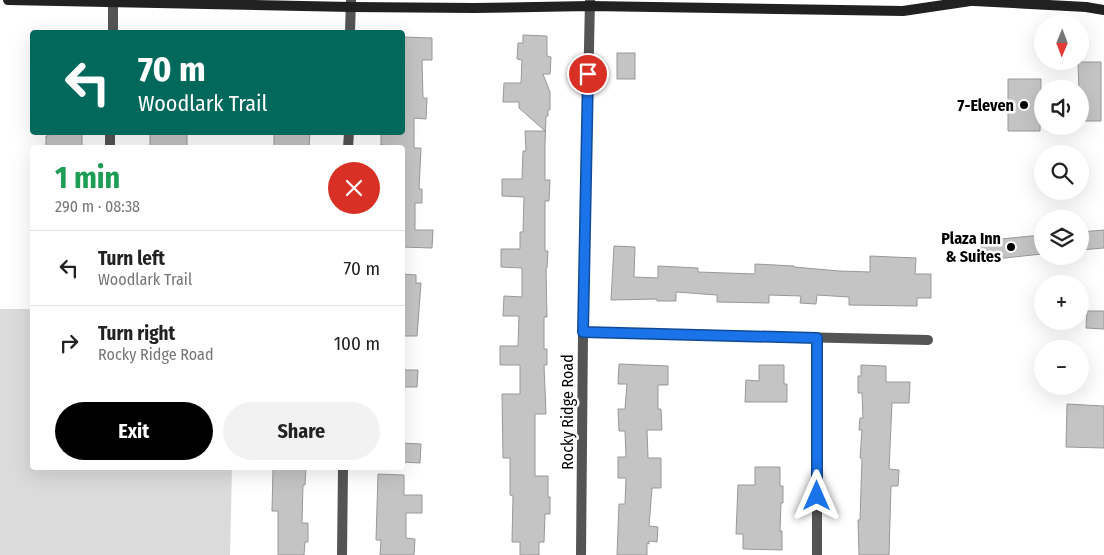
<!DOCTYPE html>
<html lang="en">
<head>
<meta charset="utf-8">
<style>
  body { margin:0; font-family:"Fira Sans Condensed",sans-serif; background:#f2f2f2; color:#222; height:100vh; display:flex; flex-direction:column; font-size:19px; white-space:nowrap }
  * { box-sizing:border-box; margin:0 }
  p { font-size:16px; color:#767676 }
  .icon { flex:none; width:28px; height:28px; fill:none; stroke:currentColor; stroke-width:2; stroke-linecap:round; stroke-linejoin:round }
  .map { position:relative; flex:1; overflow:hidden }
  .details { position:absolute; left:30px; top:145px; width:375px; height:325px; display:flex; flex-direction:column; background:#fff; border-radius:5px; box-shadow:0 5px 20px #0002 }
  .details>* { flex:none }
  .top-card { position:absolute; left:30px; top:30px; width:375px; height:105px; border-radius:5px; box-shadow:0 5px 20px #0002; background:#00695c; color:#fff; overflow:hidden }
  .needle { width:32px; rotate:181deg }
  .fabs { position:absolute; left:1034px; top:15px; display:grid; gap:10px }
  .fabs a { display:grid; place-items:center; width:55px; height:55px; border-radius:50%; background:#fff; box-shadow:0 5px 20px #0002; font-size:25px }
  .pin { position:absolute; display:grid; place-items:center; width:42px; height:42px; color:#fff; margin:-21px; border:2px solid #fff; border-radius:50%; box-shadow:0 1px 5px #0007 }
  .me { position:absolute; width:55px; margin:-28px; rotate:0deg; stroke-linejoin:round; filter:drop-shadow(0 0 4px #0008) }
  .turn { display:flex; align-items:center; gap:18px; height:105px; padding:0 25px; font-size:22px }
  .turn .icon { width:65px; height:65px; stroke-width:2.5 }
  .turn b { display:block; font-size:35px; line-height:42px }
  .round { display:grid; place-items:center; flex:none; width:52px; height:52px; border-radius:26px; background:#f2f2f2 }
  .summary { display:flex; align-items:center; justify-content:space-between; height:85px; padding:0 25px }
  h1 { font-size:30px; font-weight:700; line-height:38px; color:#1e9e55 }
  .cta { display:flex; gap:10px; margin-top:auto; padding:10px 25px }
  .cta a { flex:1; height:58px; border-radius:30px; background:#000; color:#fff; font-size:20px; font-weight:700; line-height:58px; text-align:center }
  .cta a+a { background:#f2f2f2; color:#222 }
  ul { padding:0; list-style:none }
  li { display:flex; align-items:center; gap:15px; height:75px; padding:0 25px; border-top:1px solid #e0e0e0 }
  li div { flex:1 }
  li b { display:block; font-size:19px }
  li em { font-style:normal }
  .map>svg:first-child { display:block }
  .green { fill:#dbdbdb }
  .building { fill:#c4c4c4; stroke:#989898 }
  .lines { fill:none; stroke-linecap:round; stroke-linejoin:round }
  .minor { stroke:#545454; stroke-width:10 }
  .secondary { stroke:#212121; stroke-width:10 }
  .route-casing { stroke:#114b97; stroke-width:12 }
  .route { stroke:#1a73e8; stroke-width:9 }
  .poi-dot { fill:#000; stroke:#fff; stroke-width:2 }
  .labels { text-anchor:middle; stroke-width:5; stroke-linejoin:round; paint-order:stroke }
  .poi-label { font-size:16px; font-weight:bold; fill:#000; stroke:#fff; text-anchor:end }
  .street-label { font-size:16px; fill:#000; stroke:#fff }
</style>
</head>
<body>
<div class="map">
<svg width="1104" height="555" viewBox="0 0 1104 555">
  <rect width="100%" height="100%" fill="#fff"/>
  <path class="green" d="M0,309H32V468H232L230,555H0Z"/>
  <g class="building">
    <path d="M523,35L547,36V56L551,57L550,74H543L550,92V110H548V116H546L545,145V180H550L549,201H545V251H548L547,268H546L547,317H544V349H547V365H544L546,414H535V476H548V497H550V514H545L544,542H539V555H520V542H512L513,496L510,495V458H503L502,394H520V365H500V346H518L519,316H503L504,296L522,297V268L501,267V249H520V232H523L524,197L502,196V179H522L523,151H526L525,131H545L519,108V102H503L504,83H521L522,60L517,59L518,43H523Z"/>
    <path d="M402,37L432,38V60H422L423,98H427L426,119L414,118V148H421L419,189H422V203H415V230H433L432,248L402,247V148H385V145H381V132H402Z"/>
    <rect x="617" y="53" width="18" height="26"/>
    <path d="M1078,62H1101V121H1080Z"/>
    <path d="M1008,79H1041L1040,131H1008Z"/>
    <path d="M48,132H82V148H46V136H48Z"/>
    <rect x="150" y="132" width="37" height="16"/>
    <path d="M274,132H310L309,146L274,148Z"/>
    <path d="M1104,230V248L1080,250V232Z"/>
    <path d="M1042,235V254L995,259L994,256L981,257L980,241Z"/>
    <path d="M614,246L635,247L634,277L658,278V266L698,268V272L755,274V264L794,266V267L839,271L870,272V256L916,258L915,274H931V298H917V306L849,305V297L817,295L816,304L800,303L801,296L769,295V303L717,302V295L676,292V301H657V299L611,300Z"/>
    <path d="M402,274L416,275V283H421L417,336H402Z"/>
    <path d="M1087,311H1104V329L1086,328Z"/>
    <path d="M619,364L668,366V385H658V409H661L662,430H647L648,458H661V488H652L649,526L658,527L657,542L649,541V544L647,543V555H617L619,504H625L626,478H618V457H626L625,431H619L618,409H625L627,384H618Z"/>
    <path d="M759,365H784V384H787V402H745L746,380L759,381Z"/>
    <path d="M861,365L886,366V382H910L909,403H892L889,469L899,470L898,486H891L889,555H859L858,520H860L862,458H860L862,430H859L860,418H863L862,393H858V376H861Z"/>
    <path d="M402,370H418L417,387H402Z"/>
    <path d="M1067,404L1104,406V448L1066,447Z"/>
    <path d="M402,443L421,444L420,463L402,462Z"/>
    <path d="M755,467H780V486H783V503H781L780,531H782V550L743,549V534H736L738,485H755Z"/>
    <path d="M273,468H306L305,485H303L302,523H308V542H305L304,555H278V511H272Z"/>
    <path d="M378,474L404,475V495H422V513H406V538L415,539L414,555H380L381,540H376Z"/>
  </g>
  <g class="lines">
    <g class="minor">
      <path d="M113,32V0"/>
      <path d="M350,32L351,0"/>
      <path d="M110,148V132"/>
      <path d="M348,148L349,132"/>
      <path d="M583,332L928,340"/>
      <path d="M342,555L343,468"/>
      <path d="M581,555L583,332L590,0"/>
      <path d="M817,555V338"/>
    </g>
    <g class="secondary">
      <path d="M8,0L351,7L474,8L590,6L903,11L977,0"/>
      <path d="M974,1L1086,7L1104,10"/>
    </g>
  </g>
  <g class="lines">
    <defs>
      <path id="route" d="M588,74L583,332L817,338V496"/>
    </defs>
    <use href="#route" class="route-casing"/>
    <use href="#route" class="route"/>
  </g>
  <g class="poi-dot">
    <circle cx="1024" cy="105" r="5"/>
    <circle cx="1011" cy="247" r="5"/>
  </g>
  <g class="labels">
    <g class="poi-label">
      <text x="1014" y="111">7-Eleven</text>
      <text x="1001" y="244">Plaza Inn<tspan x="1001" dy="18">&amp; Suites</tspan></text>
    </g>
    <g class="street-label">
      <text transform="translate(567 412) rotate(-90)" y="6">Rocky Ridge Road</text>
    </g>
  </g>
</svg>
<div class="fabs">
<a><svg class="needle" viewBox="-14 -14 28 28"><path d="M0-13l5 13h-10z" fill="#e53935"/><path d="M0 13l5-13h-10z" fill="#767676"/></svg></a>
<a><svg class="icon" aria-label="sound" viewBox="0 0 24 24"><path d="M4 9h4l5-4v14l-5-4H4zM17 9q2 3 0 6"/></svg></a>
<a><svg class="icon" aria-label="search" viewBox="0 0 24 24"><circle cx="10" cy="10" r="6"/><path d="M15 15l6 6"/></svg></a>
<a><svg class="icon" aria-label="layers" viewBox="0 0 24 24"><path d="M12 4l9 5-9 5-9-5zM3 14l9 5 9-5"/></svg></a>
<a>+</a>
<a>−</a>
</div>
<div class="pin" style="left:588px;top:74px;background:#d93025"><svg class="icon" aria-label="arrive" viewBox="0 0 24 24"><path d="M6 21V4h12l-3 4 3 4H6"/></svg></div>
<svg class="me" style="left:817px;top:496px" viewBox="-20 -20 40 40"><path d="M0-17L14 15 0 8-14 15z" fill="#1a73e8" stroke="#fff" stroke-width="4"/></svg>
<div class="top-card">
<div class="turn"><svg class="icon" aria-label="left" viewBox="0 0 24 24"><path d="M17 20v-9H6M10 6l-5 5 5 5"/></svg><div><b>70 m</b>Woodlark Trail</div></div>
</div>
<section class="details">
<div class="summary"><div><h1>1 min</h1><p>290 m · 08:38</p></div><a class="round" style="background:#d93025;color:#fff"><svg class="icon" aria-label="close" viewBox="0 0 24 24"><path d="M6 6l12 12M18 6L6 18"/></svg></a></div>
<ul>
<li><svg class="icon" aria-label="left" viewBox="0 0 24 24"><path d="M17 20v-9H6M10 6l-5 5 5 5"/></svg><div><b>Turn left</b><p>Woodlark Trail</p></div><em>70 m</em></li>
<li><svg class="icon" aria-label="right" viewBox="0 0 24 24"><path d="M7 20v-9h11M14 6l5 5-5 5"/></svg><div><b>Turn right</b><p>Rocky Ridge Road</p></div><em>100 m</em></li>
</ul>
<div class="cta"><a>Exit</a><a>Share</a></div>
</section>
</div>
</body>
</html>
